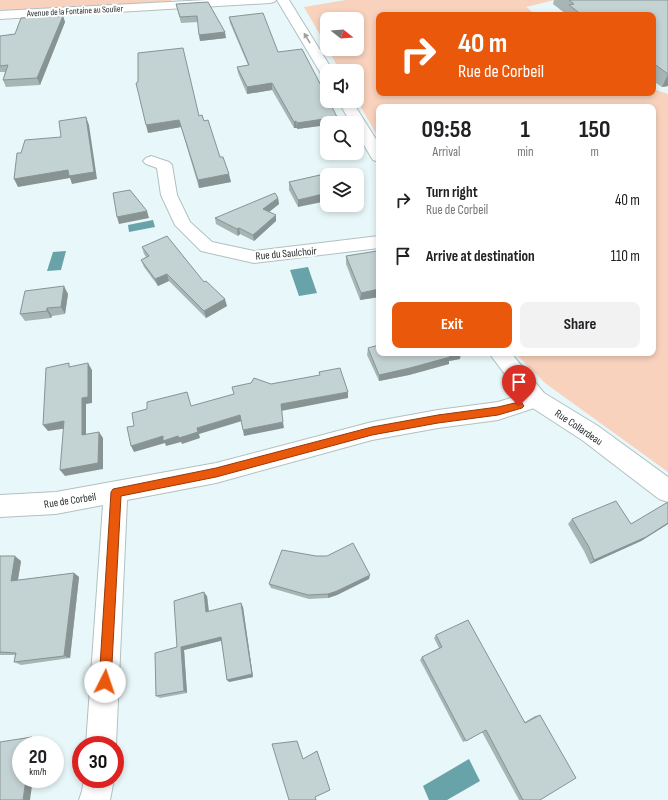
<!DOCTYPE html>
<html lang="en">
<head>
<meta charset="utf-8">
<style>
  body { margin:0; font-family:"Sofia Sans Condensed",sans-serif; background:#f2f2f2; color:#202124; height:100vh; display:flex; flex-direction:column; font-size:15px; white-space:nowrap }
  * { box-sizing:border-box; margin:0 }
  p { font-size:13px; color:#757577 }
  .icon { flex:none; width:22px; height:22px; fill:none; stroke:currentColor; stroke-width:2; stroke-linecap:round; stroke-linejoin:round }
  .map { position:relative; flex:1; overflow:hidden }
  .drawer { position:absolute; left:376px; top:104px; width:280px; height:252px; display:flex; flex-direction:column; background:#fff; border-radius:8px; box-shadow:0 2px 6px #0003 }
  .drawer>* { flex:none }
  .guide { position:absolute; left:376px; top:12px; width:280px; height:84px; border-radius:8px; box-shadow:0 2px 6px #0003; background:#ea580c; color:#fff; overflow:hidden }
  .needle { width:26px; rotate:107deg }
  .controls { position:absolute; left:320px; top:12px; display:grid; gap:8px }
  .controls a { display:grid; place-items:center; width:44px; height:44px; border-radius:8px; background:#fff; box-shadow:0 2px 6px #0003; font-size:20px }
  .speed { position:absolute; left:12px; top:736px; display:flex; gap:8px; font-size:20px; font-weight:700; text-align:center }
  .speed>* { display:grid; place-content:center; width:52px; height:52px; border-radius:50%; background:#fff; box-shadow:0 2px 6px #0003; line-height:1 }
  .speed small { font-size:10px; font-weight:400 }
  .speed .limit { border:6px solid #d22; background:#fff; color:#111 }
  .pin { position:absolute; display:grid; place-items:center; width:34px; height:34px; color:#fff; margin:-41px -17px; border-radius:50% 50% 50% 0; rotate:-45deg; box-shadow:0 0 4px #0007 }
  .pin .icon { rotate:45deg }
  .me { position:absolute; width:44px; margin:-22px; rotate:4deg; stroke-linejoin:round; filter:drop-shadow(0 0 3px #0008) }
  .turn { display:flex; align-items:center; gap:14px; height:84px; padding:0 16px; font-size:18px }
  .turn .icon { width:52px; height:52px; stroke-width:2.5 }
  .turn b { display:block; font-size:28px; line-height:34px }
  .eta { display:flex; justify-content:space-evenly; align-items:center; height:68px; text-align:center }
  .eta b { font-size:24px; font-weight:700; line-height:28px }
  .action { display:flex; gap:8px; margin-top:auto; padding:8px 16px }
  .action a { flex:1; height:46px; border-radius:8px; background:#ea580c; color:#fff; font-size:16px; font-weight:700; line-height:46px; text-align:center }
  .action a+a { background:#f2f2f2; color:#202124 }
  ul { padding:0; list-style:none }
  li { display:flex; align-items:center; gap:12px; height:56px; padding:0 16px }
  li div { flex:1 }
  li b { display:block; font-size:15px }
  li em { font-style:normal }
  .map>svg:first-child { display:block }
  .green { fill:#f8d2bd }
  .water { fill:#67a3a8 }
  .lines { fill:none; stroke-linecap:round; stroke-linejoin:round }
  .street-casing { stroke:#b1c0c1; stroke-width:2 }
  .secondary-casing { stroke:#b1c0c1; stroke-width:2 }
  .primary-casing { stroke:#b1c0c1; stroke-width:2 }
  .street { fill:#fff; fill-rule:evenodd }
  .secondary { fill:#fff; fill-rule:evenodd }
  .primary { fill:#fff; fill-rule:evenodd }
  .wall { fill:#a8b5b5 }
  .shaded-wall { fill:#889394 }
  .building { fill:#c3d2d3; stroke:#889394 }
  .oneway { fill:#9ea0a0 }
  .route { fill:#ea580c; stroke:#983908 }
  .labels { text-anchor:middle; stroke-width:4; stroke-linejoin:round; paint-order:stroke }
  .far-street-label { font-size:9px; fill:#272d2d; stroke:#fff }
  .street-label { font-size:11px; fill:#272d2d; stroke:#fff }
</style>
</head>
<body>
<div class="map">
<svg width="668" height="800" viewBox="0 0 668 800">
  <rect width="100%" height="100%" fill="#e8f7f9"/>
  <g class="green">
    <path d="M0,0H171L172,3L0,11Z"/>
    <path d="M346,0H555L526,7L536,15H379V93H653V89L668,94V472L545,383L515,353H653V107H379V139L357,100V71H340L328,49H357V19H327V47L304,7Z"/>
  </g>
  <g class="water">
    <path d="M153,220L155,227L129,232L128,225Z"/>
    <path d="M66,251L61,270L47,271L53,252Z"/>
    <path d="M308,267L317,293L299,296L290,270Z"/>
    <path d="M469,759L480,781L447,800H429L423,786Z"/>
  </g>
  <g class="lines">
    <defs>
      <g id="street">
        <path d="M151,156L169,162L172,165L177,195L190,222L212,242L254,251L379,236V248L254,263L201,251L175,225L161,195L157,168L146,164L143,161L146,158Z"/>
        <path d="M536,390L543,393L546,399L543,405L498,420L438,428L372,440L216,483L127,500L116,745L115,747V745H86L103,505L56,514L0,517V495L56,492L216,463L372,422L438,410L498,402Z"/>
        <path d="M84,779H114L110,800H79L82,791Z"/>
      </g>
      <g id="secondary">
        <path d="M277,0H289L333,71H327V76L322,75L320,72Z"/>
        <path d="M338,101H352L379,144V162L373,160L371,157L357,133V123H351Z"/>
        <path d="M489,353H511L544,393L598,426L668,477V502L659,499L582,440L528,405Z"/>
      </g>
      <path id="primary" d="M207,0H276L274,2L270,3L0,19V11Z"/>
    </defs>
    <use href="#street" class="street-casing"/>
    <use href="#secondary" class="secondary-casing"/>
    <use href="#primary" class="primary-casing"/>
    <use href="#street" class="street"/>
    <use href="#secondary" class="secondary"/>
    <use href="#primary" class="primary"/>
  </g>
  <g class="wall">
    <path d="M554,0H668V86L662,87L653,81V15H566V14L553,4Z"/>
    <path d="M208,2L226,38L200,41L198,22L181,23L176,4Z"/>
    <path d="M63,16L65,22L40,85L6,87L3,80L5,72H0V36L15,34Z"/>
    <path d="M229,17L278,52L327,123V125L297,129V128H294L272,90L247,94L238,73L237,67L248,65L230,23Z"/>
    <path d="M199,116L204,121L231,182L199,188L181,127L148,133Z"/>
    <path d="M320,175L298,207L289,190V182Z"/>
    <path d="M278,198L279,204L269,212L276,221L254,241L240,234L238,236L216,224L215,218Z"/>
    <path d="M142,247L204,282L227,306L206,318L169,281L158,286L144,267L141,260L146,257L144,254Z"/>
    <path d="M346,256H379V297L360,300L346,264Z"/>
    <path d="M68,294L65,314L52,316L51,318L25,321L20,314Z"/>
    <path d="M368,348L460,359L449,361V364L409,375L379,381L367,355Z"/>
    <path d="M668,502V524L641,541L590,564L584,551L568,524L572,519L631,524Z"/>
    <path d="M0,556L21,561L18,580L74,573L79,577L70,658L21,665L14,662L15,655H0Z"/>
    <path d="M369,579L337,595L328,598L309,599L271,588L269,584Z"/>
    <path d="M207,596L209,611L243,607L253,677L229,682L221,641L184,650L187,693L160,698L156,696L177,647Z"/>
    <path d="M436,635L525,722L535,716L540,715V800H519L482,732L466,741L463,742L420,660L422,657L439,648L434,638Z"/>
  </g>
  <g class="shaded-wall">
    <path d="M63,16L65,22L40,85L37,78Z"/>
    <path d="M225,32L226,38L200,41L199,35Z"/>
    <path d="M668,74V86L662,87Z"/>
    <path d="M272,83V90L247,94V87Z"/>
    <path d="M86,117L89,125L97,179L72,184L70,178L18,187L14,179Z"/>
    <path d="M337,117V123H327V125L297,129V123Z"/>
    <path d="M179,120L181,127L148,133L146,125Z"/>
    <path d="M296,121L297,128H294V122Z"/>
    <path d="M229,174L231,182L199,188L198,180Z"/>
    <path d="M327,193V201L298,207V200Z"/>
    <path d="M278,198L279,204L264,216L263,209Z"/>
    <path d="M147,211L149,218L119,224L117,217Z"/>
    <path d="M276,215V221L254,241L253,235Z"/>
    <path d="M239,228L240,234L238,236L237,229Z"/>
    <path d="M167,274L169,281L158,286L155,279Z"/>
    <path d="M64,286L68,294L65,314L61,307Z"/>
    <path d="M379,289V297L360,300L361,293Z"/>
    <path d="M225,299L227,306L206,318L204,311Z"/>
    <path d="M47,308L52,316L51,318L47,311Z"/>
    <path d="M458,353H461L460,359L449,361V364L409,375L379,381V375Z"/>
    <path d="M88,363L92,370V403L86,404V441L82,435V398Z"/>
    <path d="M348,392V398L281,411V404Z"/>
    <path d="M240,415L242,421L199,434L200,438L182,444L181,442L166,446L165,443L134,452L131,446L163,436H178L197,428Z"/>
    <path d="M64,421L68,428L48,431L43,425Z"/>
    <path d="M283,422L284,428L244,436L243,430Z"/>
    <path d="M99,432L103,438V469L65,476L60,470Z"/>
    <path d="M668,523V524L641,541L590,564L594,560Z"/>
    <path d="M15,556L21,561L17,585L11,581Z"/>
    <path d="M74,573L79,577L70,658L64,656Z"/>
    <path d="M370,575L369,579L337,595L328,598V594Z"/>
    <path d="M204,592L207,596L209,615L206,612Z"/>
    <path d="M241,603L243,607L253,677L229,682L227,680Z"/>
    <path d="M221,637L223,640L184,650L187,693L184,691L181,647Z"/>
    <path d="M32,737L39,738L38,745H31Z"/>
    <path d="M26,779H33L30,800H23Z"/>
  </g>
  <g class="building">
    <path d="M569,0H668V74L653,63V15H582L569,5L574,4Z"/>
    <path d="M208,2L225,32L199,35L197,16L180,17L176,4Z"/>
    <path d="M263,13L278,52L302,49L327,97V101H329L337,117L297,123L296,121L294,122L272,83L247,87L237,67L249,65L229,17Z"/>
    <path d="M63,16L37,78L3,80L8,65L0,66V36L15,34L21,18Z"/>
    <path d="M183,48L199,116L202,115L204,121L208,120L220,157H223L229,174L198,180L179,120L146,125L136,83L138,82V53Z"/>
    <path d="M86,117L94,172L69,176L68,170L14,179L17,153H21L25,140L61,137L59,121Z"/>
    <path d="M320,175L327,189V193L298,200L289,182Z"/>
    <path d="M130,190L147,211L117,217L113,193Z"/>
    <path d="M275,193L278,198L263,209L276,215L253,235L239,228L237,229L215,218Z"/>
    <path d="M167,236L204,282L206,281L225,299L204,311L167,274L155,279L141,260L149,256L142,247Z"/>
    <path d="M377,251L379,256V289L361,293L346,256Z"/>
    <path d="M64,286L61,307L47,308V311L20,314L25,291Z"/>
    <path d="M379,345V353H458L449,355L450,357L410,368L379,375L368,348Z"/>
    <path d="M69,363V367L88,363V397L82,398V435L99,432L98,463L60,470L64,421L43,425L46,368Z"/>
    <path d="M340,368L348,392L281,404L283,422L243,430L240,415L197,428L198,432L179,438L178,436L163,441V436L131,446L127,427L134,426L132,413L147,409V402L187,392L191,406L234,394L232,387L251,383L254,378L271,384L320,375L319,372Z"/>
    <path d="M616,501L631,524L668,502V523L646,537L594,560L589,547L572,519Z"/>
    <path d="M353,543L370,575L337,591L328,594L308,595L269,584L282,550L316,556H327Z"/>
    <path d="M0,556H15L11,581L74,573L64,656L14,662L16,653L0,652Z"/>
    <path d="M204,592L206,612L241,603L252,674L227,680L221,637L181,647L184,691L156,696L155,653L177,647L174,601Z"/>
    <path d="M468,620L525,723L540,715L576,778L540,800H523L486,730L466,741L422,657L442,647L436,635Z"/>
    <path d="M32,737L31,745H21V779H26L23,800H0V742Z"/>
    <path d="M297,741L303,759L317,751L330,790L315,797L316,800H289L272,744Z"/>
  </g>
  <defs><path id="oneway-solid" d="M-6-.8H1V-3.2L6.5 0L1 3.2V.8H-6Z"/></defs>
  <use class="oneway" href="#oneway-solid" transform="translate(307 38) rotate(-121)"/>
  <path class="route" d="M519,402L522,403L524,406L522,408L498,415L438,423L372,435L216,477L121,496L111,682L109,686L105,688L100,686L99,682L111,492L113,489L216,468L372,427L438,415L498,407Z"/>
  <g class="labels">
    <g class="far-street-label">
      <text transform="translate(75 11) rotate(-3)" y="3">Avenue de la Fontaine au Soulier</text>
    </g>
    <g class="street-label">
      <text transform="translate(286 253) rotate(-5)" y="4">Rue du Saulchoir</text>
      <text transform="translate(579 427) rotate(34)" y="4">Rue Collardeau</text>
      <text transform="translate(70 500) rotate(-9)" y="4">Rue de Corbeil</text>
    </g>
  </g>
</svg>
<div class="controls">
<a><svg class="needle" viewBox="-14 -14 28 28"><path d="M0-13l5 13h-10z" fill="#e53935"/><path d="M0 13l5-13h-10z" fill="#757577"/></svg></a>
<a><svg class="icon" aria-label="sound" viewBox="0 0 24 24"><path d="M4 9h4l5-4v14l-5-4H4zM17 9q2 3 0 6"/></svg></a>
<a><svg class="icon" aria-label="search" viewBox="0 0 24 24"><circle cx="10" cy="10" r="6"/><path d="M15 15l6 6"/></svg></a>
<a><svg class="icon" aria-label="layers" viewBox="0 0 24 24"><path d="M12 4l9 5-9 5-9-5zM3 14l9 5 9-5"/></svg></a>
</div>
<div class="speed"><div>20<small>km/h</small></div><div class="limit">30</div></div>
<div class="pin" style="left:519px;top:406px;background:#d93025"><svg class="icon" aria-label="arrive" viewBox="0 0 24 24"><path d="M6 21V4h12l-3 4 3 4H6"/></svg></div>
<svg class="me" style="left:105px;top:682px" viewBox="-20 -20 40 40"><circle r="19" fill="#fff"/><path d="M0-13L10 11 0 6-10 11z" fill="#ea580c"/></svg>
<div class="guide">
<div class="turn"><svg class="icon" aria-label="right" viewBox="0 0 24 24"><path d="M7 20v-9h11M14 6l5 5-5 5"/></svg><div><b>40 m</b>Rue de Corbeil</div></div>
</div>
<section class="drawer">
<div class="eta">
<div><b>09:58</b><p>Arrival</p></div>
<div><b>1</b><p>min</p></div>
<div><b>150</b><p>m</p></div>
</div>
<ul>
<li><svg class="icon" aria-label="right" viewBox="0 0 24 24"><path d="M7 20v-9h11M14 6l5 5-5 5"/></svg><div><b>Turn right</b><p>Rue de Corbeil</p></div><em>40 m</em></li>
<li><svg class="icon" aria-label="arrive" viewBox="0 0 24 24"><path d="M6 21V4h12l-3 4 3 4H6"/></svg><div><b>Arrive at destination</b></div><em>110 m</em></li>
</ul>
<div class="action"><a>Exit</a><a>Share</a></div>
</section>
</div>
</body>
</html>
